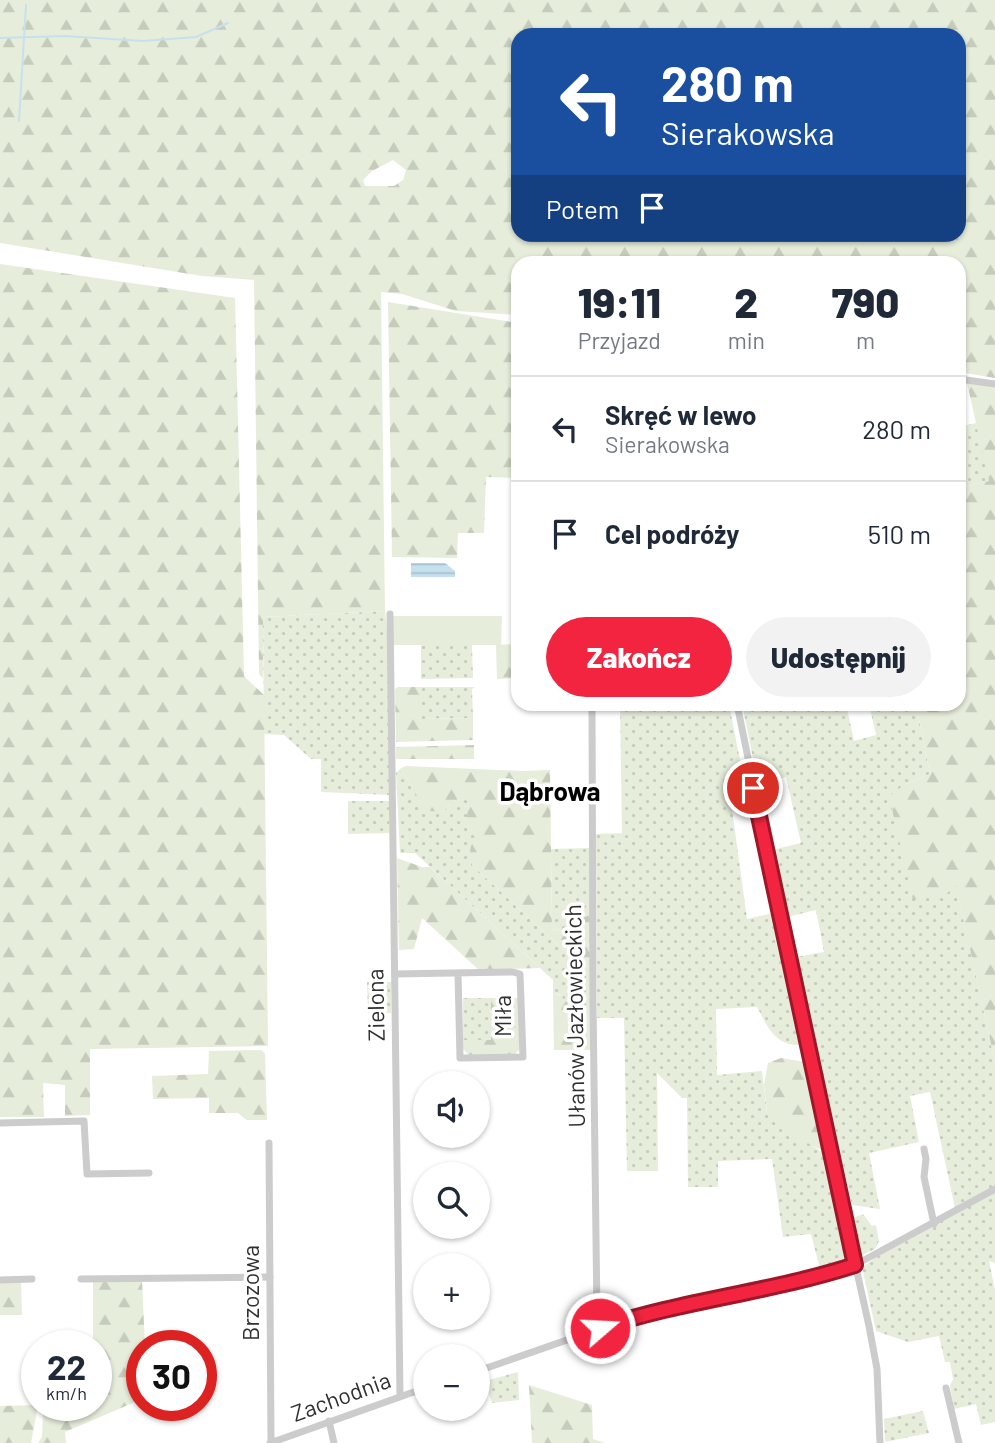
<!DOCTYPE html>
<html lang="pl">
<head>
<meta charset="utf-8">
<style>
  body { margin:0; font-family:Barlow,sans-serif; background:#f2f2f3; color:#1f2937; height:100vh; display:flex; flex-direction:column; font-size:26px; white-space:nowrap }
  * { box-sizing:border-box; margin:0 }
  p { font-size:23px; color:#747a83 }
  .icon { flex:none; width:38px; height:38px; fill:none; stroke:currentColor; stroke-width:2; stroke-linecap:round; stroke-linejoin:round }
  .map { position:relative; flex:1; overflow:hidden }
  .sheet { position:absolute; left:511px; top:256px; width:455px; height:455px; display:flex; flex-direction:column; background:#fff; border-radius:21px; box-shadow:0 2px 5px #0004 }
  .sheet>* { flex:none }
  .guide { position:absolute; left:511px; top:28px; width:455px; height:214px; border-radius:21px; box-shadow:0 2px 5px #0004; background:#1a4fa0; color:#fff; overflow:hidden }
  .buttons { position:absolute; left:413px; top:1071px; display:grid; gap:14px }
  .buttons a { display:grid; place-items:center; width:77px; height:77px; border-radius:50%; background:#fff; box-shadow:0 2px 5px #0004; font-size:35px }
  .speed { position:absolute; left:21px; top:1330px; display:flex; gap:14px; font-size:35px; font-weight:700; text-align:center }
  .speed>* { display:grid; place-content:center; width:91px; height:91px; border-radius:50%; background:#fff; box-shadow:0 2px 5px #0004; line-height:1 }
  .speed small { font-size:18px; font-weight:400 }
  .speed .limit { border:10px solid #d22; background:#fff; color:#111 }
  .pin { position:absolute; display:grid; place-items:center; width:60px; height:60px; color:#fff; margin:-30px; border:4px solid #fff; border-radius:50%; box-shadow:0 2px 7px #0007 }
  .me { position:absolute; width:77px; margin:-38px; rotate:71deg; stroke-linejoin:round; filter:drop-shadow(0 0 5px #0008) }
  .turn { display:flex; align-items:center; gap:24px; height:147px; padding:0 35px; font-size:32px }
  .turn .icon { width:91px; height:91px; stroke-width:2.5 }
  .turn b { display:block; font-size:49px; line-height:60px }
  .then { display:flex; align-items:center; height:66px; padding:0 35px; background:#0003; gap:14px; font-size:26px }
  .eta { display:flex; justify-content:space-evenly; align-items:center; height:119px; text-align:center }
  .eta b { font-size:42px; font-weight:800; line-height:49px }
  .cta { display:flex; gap:14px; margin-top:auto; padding:14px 35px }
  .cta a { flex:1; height:80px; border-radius:42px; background:#f2243f; color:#fff; font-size:28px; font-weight:800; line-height:80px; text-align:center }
  .cta a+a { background:#f2f2f3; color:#1f2937 }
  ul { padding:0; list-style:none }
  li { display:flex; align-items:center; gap:21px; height:105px; padding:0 35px; border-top:2px solid #e0e1e3 }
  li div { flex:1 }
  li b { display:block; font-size:26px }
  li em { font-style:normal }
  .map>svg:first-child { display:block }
  .green { fill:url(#green-dots) }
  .forest { fill:url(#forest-firs); fill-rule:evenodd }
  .pitch { fill:#e6eddb }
  .water { fill:url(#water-rules) }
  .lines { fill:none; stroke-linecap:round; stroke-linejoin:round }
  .stream { stroke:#c6e1ee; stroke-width:2 }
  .street { stroke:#ccc; stroke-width:7 }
  .route-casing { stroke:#9d1729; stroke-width:18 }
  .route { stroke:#f2243f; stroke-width:12 }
  .labels { text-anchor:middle; stroke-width:7; stroke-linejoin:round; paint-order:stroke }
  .street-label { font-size:23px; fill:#2f2f2f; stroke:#fff }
  .quarter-label { font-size:26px; font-weight:bold; fill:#000; stroke:#fff }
</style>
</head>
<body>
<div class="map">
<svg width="995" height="1443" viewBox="0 0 995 1443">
  <defs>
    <pattern id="green-dots" width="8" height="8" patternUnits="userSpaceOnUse" patternTransform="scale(1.75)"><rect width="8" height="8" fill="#e6eddb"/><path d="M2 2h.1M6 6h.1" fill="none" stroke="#c6ccbc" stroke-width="1.8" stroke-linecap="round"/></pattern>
    <pattern id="forest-firs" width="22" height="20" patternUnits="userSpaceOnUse" patternTransform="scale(1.75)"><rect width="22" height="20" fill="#e6eddb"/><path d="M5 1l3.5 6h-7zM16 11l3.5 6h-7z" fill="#c6ccbc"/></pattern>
    <pattern id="water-rules" width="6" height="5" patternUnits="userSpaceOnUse" patternTransform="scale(1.75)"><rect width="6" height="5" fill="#c6e1ee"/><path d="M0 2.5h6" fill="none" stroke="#aac1cc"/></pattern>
  </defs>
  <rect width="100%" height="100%" fill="#fff"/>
  <g class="green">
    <path d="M976,423L990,481L959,488V427Z"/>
    <path d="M385,611L388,642L390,795L321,792V759H311L284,735L264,734L263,617Z"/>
    <path d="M421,645H472L473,678L421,679Z"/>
    <path d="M421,687H475L472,689L473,718L421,719Z"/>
    <path d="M620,704H729L749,806L732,809L747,919L773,913L800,1045C774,1045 768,1027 757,1007L716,1009L717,1075L762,1071L767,1112L820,1151L825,1152L849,1261L820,1269L811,1234L783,1237L772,1159L718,1161V1187H688L687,1098H682L657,1073L658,1171H627L624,1018H597L596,834L622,833Z"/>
    <path d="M742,704H846L854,741L876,735L869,704H916L930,774L904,785L956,885L995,1062V1186L955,1208L930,1092L910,1096L919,1142L869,1153L880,1209L852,1205L796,957L824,952L816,910L787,917L772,850L801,843L786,777L758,783Z"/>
    <path d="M401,768L420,801L442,812C451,804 456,795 468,801L469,812L478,836L472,865L582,967L591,966L592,1050H572V1013L560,995L553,993V980L415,853H400L396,773Z"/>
    <path d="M348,801H389V833L348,834Z"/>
    <path d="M591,848L590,915L582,918L569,932L552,929L551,849Z"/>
    <path d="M367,982H391V1013H368Z"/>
    <rect x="463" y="998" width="28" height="42"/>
    <path d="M995,1192V1263L989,1261L995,1290V1422L981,1425L976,1404L954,1409L950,1386L953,1379L950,1362H945L939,1336L908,1342L876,1331L862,1267L874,1259L873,1257Z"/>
    <path d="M863,1214L872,1226L876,1225L879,1241L875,1249L860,1256L858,1254L850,1219Z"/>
    <path d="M518,1372L519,1400L492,1403L485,1381Z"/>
    <path d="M923,1411L929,1433L885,1442L884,1419Z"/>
  </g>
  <g class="forest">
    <path d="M0,0H995V378L959,372V262H518V315L456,311L402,294L381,292L385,611L263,617V678L259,674L254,280L202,276L0,243ZM518,35H959V234H518ZM393,160L406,170L403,180L394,186H365L363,180L372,171Z"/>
    <path d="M0,264L235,298L244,676L264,695L268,1046L90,1049V1115L63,1116L65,1115V1085L43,1083L44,1117H0Z"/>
    <path d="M388,302L518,323V478L486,477L484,533H458L457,558L392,557Z"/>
    <path d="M967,383L994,387L995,390V1062L956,886L946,894L913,900L889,796L904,785L930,774L916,704H959V488L989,481Z"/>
    <path d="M518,644V678L497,679L496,645Z"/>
    <path d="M398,687H421V719L473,718V740L396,742L395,689Z"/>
    <path d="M474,745V759H396V747Z"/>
    <path d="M406,766L524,771L550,770L552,929L569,932L582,918L590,915L591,966L582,967L472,865C469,852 469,846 477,836L467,818L468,801C456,795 451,804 442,812L430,811L420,801L401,768Z"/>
    <path d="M397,858L422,867H430L540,968L479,970L422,918L414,949L399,950Z"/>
    <path d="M553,993C578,999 572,1031 572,1050H554Z"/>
    <path d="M491,998H519L520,1049L515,1054L469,1055L463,1049V1040H491Z"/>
    <path d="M261,1050L265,1053L267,1120H247L238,1113H209V1098L153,1099L152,1076L208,1074L209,1051Z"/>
    <path d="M781,1058L805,1062L825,1152L796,1137L767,1112L764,1085L768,1063Z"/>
    <path d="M93,1281H142L145,1346H142V1399L65,1432L66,1443H38L42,1437L43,1413L50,1405H96V1346H93Z"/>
    <path d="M21,1282L22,1315H0V1283Z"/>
    <path d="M529,1385L592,1405L593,1439L605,1443H532Z"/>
    <path d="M38,1405L31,1443H0V1406Z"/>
  </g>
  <path class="pitch" d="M393,616H502L501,645H393Z"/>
  <path class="water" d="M411,563H445L455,571V577H411Z"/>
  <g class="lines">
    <g class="stream">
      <path d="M0,38L65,36L143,41L196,37L228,23"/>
      <path d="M19,121L26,5"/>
    </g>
    <g class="street">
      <path d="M959,379L995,384"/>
      <path d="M390,614L400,1396"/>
      <path d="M592,704L593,1002L597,1316L600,1328"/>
      <path d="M737,704L810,1061L869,1326L877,1369L880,1443"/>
      <path d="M395,974L513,972L520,974L523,1057L460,1058L458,973"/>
      <path d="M0,1123L84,1121L87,1174L149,1173"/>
      <path d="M269,1143L271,1442"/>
      <path d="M924,1149L926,1159L924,1177L934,1224"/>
      <path d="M81,1279L270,1277"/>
      <path d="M0,1280L32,1279"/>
      <path d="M478,1371L633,1317L765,1290L855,1265L995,1189"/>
      <path d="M946,1388L959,1443"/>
      <path d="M329,1421L334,1443"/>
      <path d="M270,1443L425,1388"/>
    </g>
  </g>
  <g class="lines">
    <defs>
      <path id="route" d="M600,1328C684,1300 772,1292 855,1265L753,788"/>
    </defs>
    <use href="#route" class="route-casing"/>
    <use href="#route" class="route"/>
  </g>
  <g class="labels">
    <g class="street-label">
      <text transform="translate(376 1005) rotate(-91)" y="8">Zielona</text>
      <text transform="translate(503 1016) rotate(-90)" y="8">Miła</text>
      <text transform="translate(575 1016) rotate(-91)" y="8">Ułanów Jazłowieckich</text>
      <text transform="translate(251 1293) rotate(-90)" y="8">Brzozowa</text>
      <text transform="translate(341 1397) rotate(-20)" y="8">Zachodnia</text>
    </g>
    <g class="quarter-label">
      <text x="550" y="801">Dąbrowa</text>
    </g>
  </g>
</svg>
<div class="buttons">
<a><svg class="icon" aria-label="sound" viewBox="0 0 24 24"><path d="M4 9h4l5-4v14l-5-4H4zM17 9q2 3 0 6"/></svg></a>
<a><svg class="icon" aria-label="search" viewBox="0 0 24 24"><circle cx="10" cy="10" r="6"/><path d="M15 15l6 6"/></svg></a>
<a>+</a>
<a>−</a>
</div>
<div class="speed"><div>22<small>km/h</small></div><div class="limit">30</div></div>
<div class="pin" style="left:753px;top:788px;background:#d93025"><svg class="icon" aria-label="arrive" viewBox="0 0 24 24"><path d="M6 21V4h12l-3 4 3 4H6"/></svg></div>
<svg class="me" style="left:600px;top:1328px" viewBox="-20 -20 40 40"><circle r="17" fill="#f2243f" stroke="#fff" stroke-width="3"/><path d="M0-11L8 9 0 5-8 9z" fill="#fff"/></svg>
<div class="guide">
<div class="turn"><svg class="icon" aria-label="left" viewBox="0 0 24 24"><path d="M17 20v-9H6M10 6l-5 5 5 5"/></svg><div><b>280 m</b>Sierakowska</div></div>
<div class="then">Potem<svg class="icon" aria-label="arrive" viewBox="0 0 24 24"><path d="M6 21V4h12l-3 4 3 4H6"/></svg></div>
</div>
<section class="sheet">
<div class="eta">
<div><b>19:11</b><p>Przyjazd</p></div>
<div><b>2</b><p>min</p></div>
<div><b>790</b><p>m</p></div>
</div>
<ul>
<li><svg class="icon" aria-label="left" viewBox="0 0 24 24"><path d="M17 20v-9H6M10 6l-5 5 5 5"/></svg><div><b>Skręć w lewo</b><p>Sierakowska</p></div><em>280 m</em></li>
<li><svg class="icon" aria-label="arrive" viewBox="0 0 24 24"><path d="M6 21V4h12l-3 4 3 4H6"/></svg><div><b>Cel podróży</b></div><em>510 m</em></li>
</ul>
<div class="cta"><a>Zakończ</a><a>Udostępnij</a></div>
</section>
</div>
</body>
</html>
